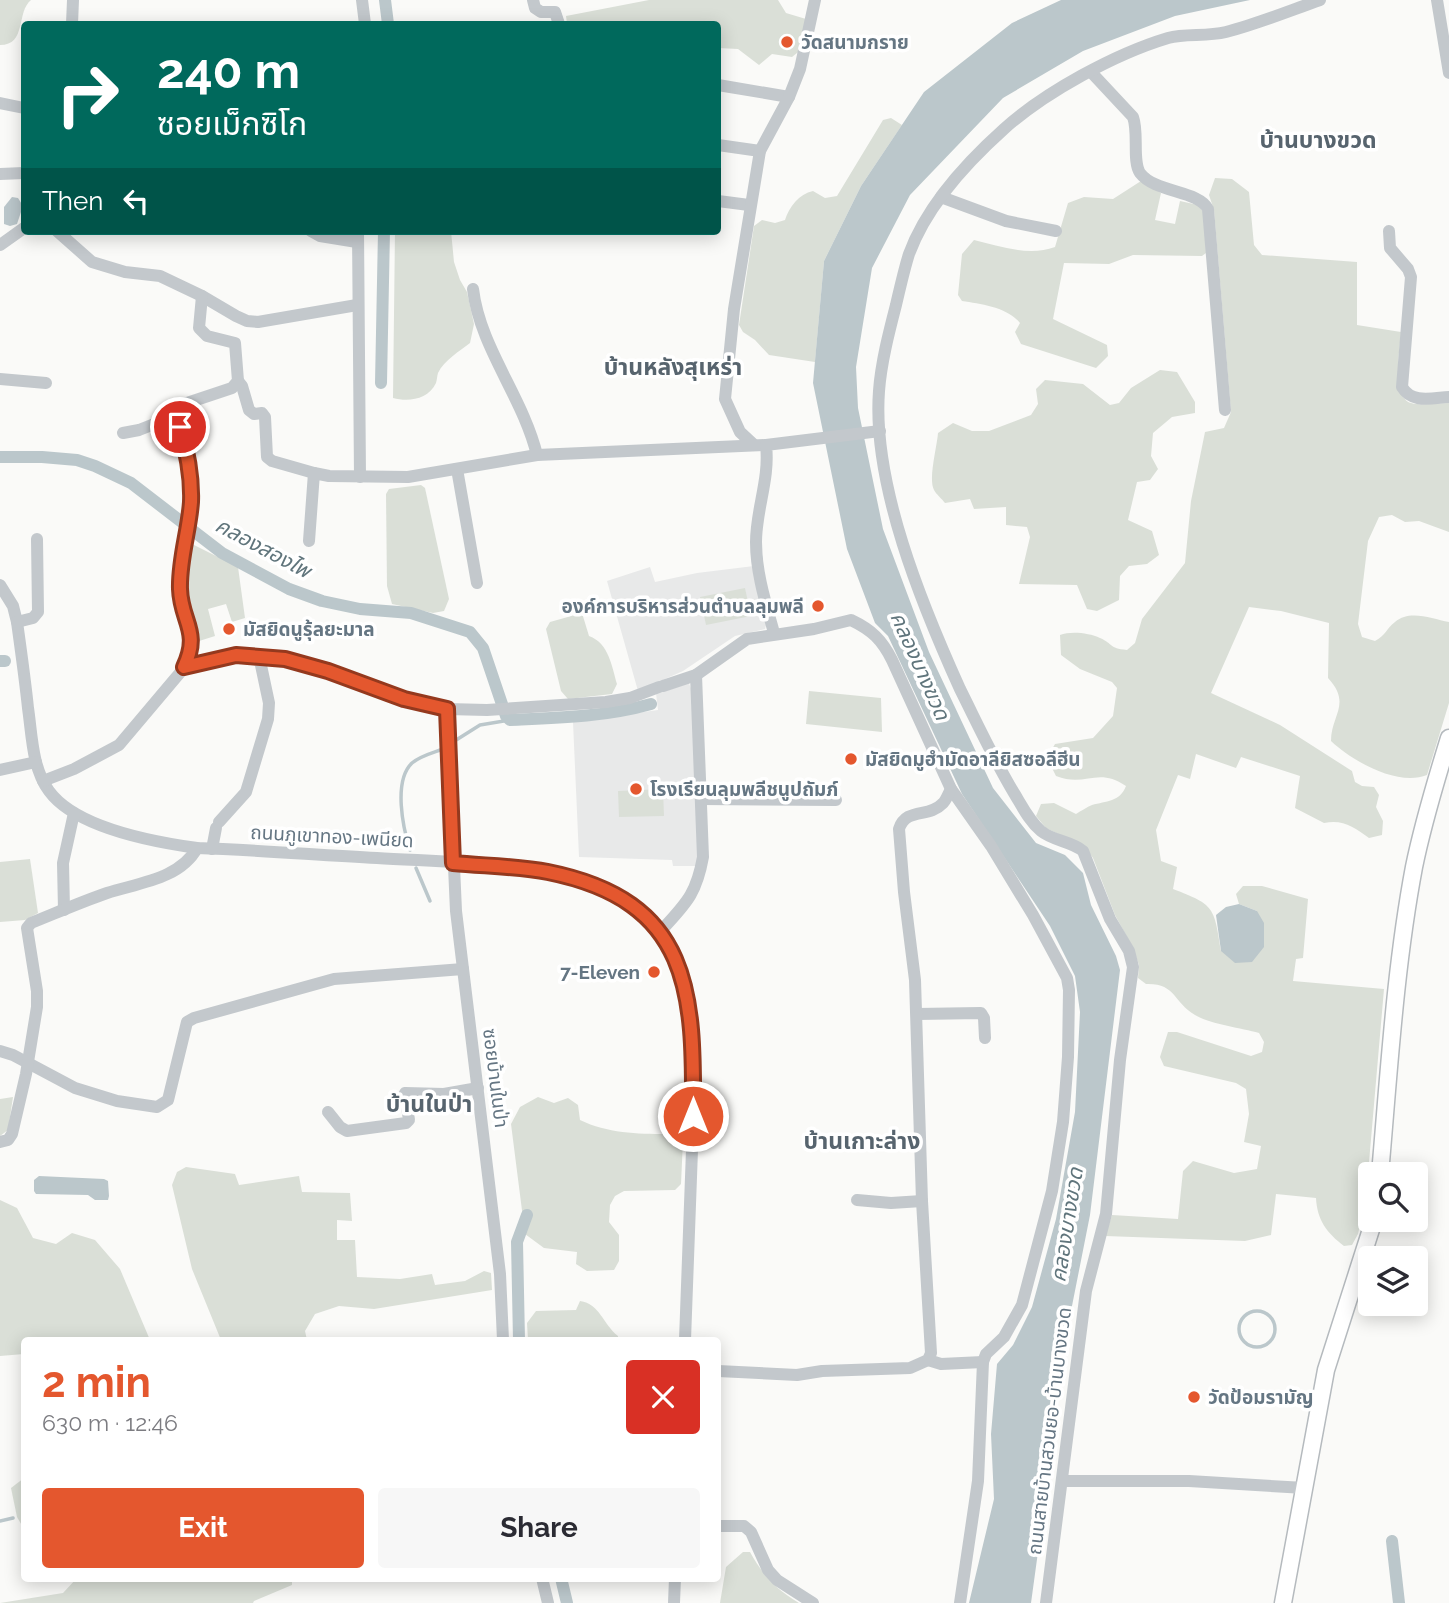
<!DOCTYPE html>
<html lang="en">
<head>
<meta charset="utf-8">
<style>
  body { margin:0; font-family:Raleway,"Noto Sans Thai",sans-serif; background:#f7f7f7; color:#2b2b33; height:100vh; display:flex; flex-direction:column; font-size:26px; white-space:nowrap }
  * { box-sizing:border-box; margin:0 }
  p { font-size:23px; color:#7c7c81 }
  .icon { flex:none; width:38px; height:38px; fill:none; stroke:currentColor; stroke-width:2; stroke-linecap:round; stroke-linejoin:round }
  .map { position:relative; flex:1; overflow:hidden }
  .side { position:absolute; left:21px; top:1337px; width:700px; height:245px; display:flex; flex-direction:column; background:#fff; border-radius:7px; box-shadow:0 4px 18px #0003 }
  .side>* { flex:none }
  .top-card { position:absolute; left:21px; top:21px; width:700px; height:214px; border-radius:7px; box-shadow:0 4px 18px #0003; background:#00695c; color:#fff; overflow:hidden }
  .controls { position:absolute; left:1358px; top:1162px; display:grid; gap:14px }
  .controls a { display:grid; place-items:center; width:70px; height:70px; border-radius:7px; background:#fff; box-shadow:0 4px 18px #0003; font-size:35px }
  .pin { position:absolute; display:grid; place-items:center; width:60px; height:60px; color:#fff; margin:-30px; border:4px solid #fff; border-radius:50%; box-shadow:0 2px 7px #0007 }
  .me { position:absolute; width:77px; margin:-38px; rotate:0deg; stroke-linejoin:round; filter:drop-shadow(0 0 5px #0008) }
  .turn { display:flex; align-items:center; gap:24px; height:147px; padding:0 21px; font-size:32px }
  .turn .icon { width:91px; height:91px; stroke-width:2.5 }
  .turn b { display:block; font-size:49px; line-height:60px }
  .then { display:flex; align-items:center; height:66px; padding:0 21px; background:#0003; gap:14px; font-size:26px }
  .round { display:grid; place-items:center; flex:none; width:74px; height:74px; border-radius:7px; background:#f7f7f7 }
  .summary { display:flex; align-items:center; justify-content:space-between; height:119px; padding:0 21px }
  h1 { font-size:42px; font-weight:700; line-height:52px; color:#e4572e }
  .button { display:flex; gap:14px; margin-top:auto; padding:14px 21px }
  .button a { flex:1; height:80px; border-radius:7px; background:#e4572e; color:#fff; font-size:28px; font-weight:700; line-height:80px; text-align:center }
  .button a+a { background:#f7f7f7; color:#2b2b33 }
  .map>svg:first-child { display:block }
  .built { fill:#e8e9e9 }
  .green { fill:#dadfd7 }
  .water { fill:#bbc7cb }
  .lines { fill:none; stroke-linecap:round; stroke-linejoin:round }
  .stream { stroke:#bbc7cb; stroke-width:3.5 }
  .canal { stroke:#bbc7cb; stroke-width:12 }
  .major-casing { stroke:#b5babe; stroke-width:19 }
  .minor { stroke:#c3c8cc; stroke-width:12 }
  .major { stroke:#fff; stroke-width:16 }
  .route-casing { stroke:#94391e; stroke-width:18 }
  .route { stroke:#e4572e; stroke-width:12 }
  .poi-dot { fill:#e4572e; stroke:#fff; stroke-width:2.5 }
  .labels { text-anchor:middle; stroke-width:7; stroke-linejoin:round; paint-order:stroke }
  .poi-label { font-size:19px; font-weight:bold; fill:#657683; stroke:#fff; text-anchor:start }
  .street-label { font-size:19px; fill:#657683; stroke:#fff }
  .water-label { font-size:21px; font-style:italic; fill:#60757c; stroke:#fff }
  .quarter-label { font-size:23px; font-weight:bold; fill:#57646e; stroke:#fff }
</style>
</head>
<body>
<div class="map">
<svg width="1449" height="1603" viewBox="0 0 1449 1603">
  <rect width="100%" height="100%" fill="#fafaf8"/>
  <g class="built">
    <path d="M754,566L767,622L765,629L735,636L683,671L638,691L607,581L650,567L655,582L697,573Z"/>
    <path d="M688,681L694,696L698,866H673L672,860L579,857L573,722L658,710L656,693Z"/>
  </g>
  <g class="green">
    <path d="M0,0H31C16,12 27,45 0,45Z"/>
    <path d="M649,0H778L786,13L806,19L802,49L792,57L772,54L759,65L738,49L718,48V24H567L566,16Z"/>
    <path d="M891,118L902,125L861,186L824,261L815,362L769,355L755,340L743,332L739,325L754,226L762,220L775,223L785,220C789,207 799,194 813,191L825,198L837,196L883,120Z"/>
    <path d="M1215,178L1232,179L1249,192L1254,245L1262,255L1357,262V325L1401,332C1400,348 1391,397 1411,403C1422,406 1437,403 1449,403V532L1419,521L1405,522L1392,515L1379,517L1368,541L1358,624L1362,637L1375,641C1386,635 1386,629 1395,622C1410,609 1432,619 1449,622V703L1427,775C1398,787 1352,761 1331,741C1331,715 1352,704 1328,678L1329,623L1281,611L1249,607L1211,693L1280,725L1352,771L1355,782L1362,786L1374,787L1379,795L1376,807L1383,821L1382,835L1369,838C1354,827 1343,819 1324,823L1295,808L1300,776L1241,757L1236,768L1196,754L1190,779L1178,775L1156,830L1161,861L1177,867L1173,889C1215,905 1214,907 1221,951L1257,911L1239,904L1236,894L1243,886H1262L1308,899L1303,958L1296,959L1293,981L1384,989L1366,1197L1358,1234L1352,1245L1344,1246C1327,1233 1317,1220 1316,1198L1276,1194L1271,1235L1245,1241L1105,1236L1112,1215L1178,1219L1183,1171L1193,1161L1234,1173L1257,1169L1261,1146L1244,1142L1249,1114L1246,1089L1236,1083L1164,1066L1160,1057L1168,1032H1177L1251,1056L1262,1052L1264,1042L1259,1033C1241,1028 1210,1024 1195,1015C1173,1002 1176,983 1146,984L1138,978L1139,965L1133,948L1115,915L1093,858L1085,847L1046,828L1036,816L1041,804L1054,803L1076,814C1081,811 1087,807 1092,805C1106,801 1120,802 1126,786C1097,766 1086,788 1056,776L1047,758L1055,744L1093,738L1113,716L1117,688L1112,682L1080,669L1061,655L1060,635C1071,631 1089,633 1100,638C1114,644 1108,648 1127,650L1135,643L1142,619L1185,563L1191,501L1205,432L1224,428L1231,412L1214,210L1209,195Z"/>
    <path d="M1141,181L1161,193L1155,220L1175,224L1180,201L1198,205L1205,214L1206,253L1202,256L1133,255L1109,264L1064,263L1053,319L1107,345L1108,356L1096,368L1021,344L1015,332L1020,323C1007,307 981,304 962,301L958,295L962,254L974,240C1000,246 1029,257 1055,247L1068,203L1084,197L1113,199Z"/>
    <path d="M395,231H451L454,262L460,280L467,292L474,324L470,343C460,351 444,360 438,373C437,376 437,380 436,383C428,400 408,402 393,398Z"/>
    <path d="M1160,370L1177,372L1195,402V413L1172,417L1153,433L1151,456L1158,469L1150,480L1137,482L1128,520L1152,531L1159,555L1147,564L1129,566L1120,576L1119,600L1097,611L1087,609L1077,585L1019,584L1030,537L1027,527L1006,525V507L974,509L970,499L945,503C942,499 936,494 934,490C928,479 937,447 938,433L953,423L972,431H989L1031,415L1038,404L1036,389L1045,380L1083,384L1110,405L1119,403L1131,388Z"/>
    <path d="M421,485L425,488L449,599L444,611L433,613L392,604L387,586L386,494L389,489Z"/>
    <path d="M188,542L238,567L245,618L232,622L226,604L208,609L215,636L196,642L184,600Z"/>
    <path d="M745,588L751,616L706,625L700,597Z"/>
    <path d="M582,613L589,636C609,643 612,667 617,684L612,694L568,699L561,691L546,629L550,622Z"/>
    <path d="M809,691L881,698L882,732L806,724Z"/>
    <path d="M663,789L664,816L619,817L618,791Z"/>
    <path d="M30,859L38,913L25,920L0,922V862Z"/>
    <path d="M13,1097L8,1130L0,1136V1099Z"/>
    <path d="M538,1097L554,1103L568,1098L578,1105L580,1120C611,1135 645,1134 678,1134L683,1140L681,1184L675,1190L624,1191L615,1196L610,1205L609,1222L619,1235V1261L614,1270L587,1271L576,1264L577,1252L544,1248L525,1234L511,1124L520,1107Z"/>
    <path d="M186,1167L235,1174L239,1185L299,1176L302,1192L350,1193L352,1221L337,1220V1240H355L357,1277L400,1279L432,1274L435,1285L465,1281L484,1271L491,1273L492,1290L374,1309L339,1306L315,1314L305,1331L307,1340H221L192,1269L172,1185L177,1172Z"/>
    <path d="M0,1200L17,1208L33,1238L56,1244L72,1233L95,1240L120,1269L150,1340H24V1354L0,1356Z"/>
    <path d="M580,1301C600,1304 603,1324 618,1336V1340H528L527,1323L536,1311L576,1310Z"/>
    <path d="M24,1478V1529L17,1517L11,1488Z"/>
    <path d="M743,1552H750C763,1575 775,1589 799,1603H720L726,1567Z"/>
    <path d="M76,1579V1578L292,1579V1585L254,1601L253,1603H0L63,1593Z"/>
  </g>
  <g class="water">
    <path d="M1061,0H1250L1175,16L1083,51L1003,98L910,195L872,268L856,367L858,408L883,529L929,652L993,788L1036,843L1065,855L1083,873L1091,905L1116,956L1120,970L1090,1215L1052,1407L1041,1530L1031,1603H969L994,1499L991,1434L997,1364L1013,1345L1032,1307L1056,1219L1075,1112L1080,1012L1075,976L1050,926L962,794L888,636L875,623L847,549L813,383L824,261L861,186L924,92L1012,23Z"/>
    <path d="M12,197L18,198L23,206L17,224L10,226L4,224V207Z"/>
    <path d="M1239,904L1257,911L1264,923V947L1252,962L1235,963L1221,951L1216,915L1226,907Z"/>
    <path d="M39,1176L104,1179L108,1181L109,1196L108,1200H95L88,1195L36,1194L34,1191V1180Z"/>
  </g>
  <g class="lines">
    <g class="stream">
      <path d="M453,742L480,725L510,720"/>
      <path d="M410,850C403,828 393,781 412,763C420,756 432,753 443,749"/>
      <path d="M416,868L430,901"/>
      <circle cx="1257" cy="1329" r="18"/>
      <path d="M0,1521L13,1518"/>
    </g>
    <g class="canal">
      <path d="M385,0L388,24"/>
      <path d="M381,383L384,231"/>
      <path d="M0,457H42L77,460L95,466L131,483L222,553L289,589L322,601L360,609L411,613L470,632L483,648L506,716L510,720C557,718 605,717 651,704"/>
      <path d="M0,661H5"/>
      <path d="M519,1340L517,1242L527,1215"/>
      <path d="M1392,1541L1399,1603"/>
      <path d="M561,1578L567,1603"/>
    </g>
    <defs>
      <g id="major">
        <path d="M1380,1174C1389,1072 1395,968 1414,867C1423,823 1436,780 1449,738"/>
        <path d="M1283,1603L1326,1370L1374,1220"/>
      </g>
    </defs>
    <use href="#major" class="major-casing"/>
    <g class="minor">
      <path d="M362,0L365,24"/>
      <path d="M533,0L535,8L541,12H555L559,24"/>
      <path d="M1437,0L1449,73"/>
      <path d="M72,24L73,0"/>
      <path d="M1091,72L1133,117C1139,133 1132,161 1140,173C1155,193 1198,190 1208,209L1225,410"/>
      <path d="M718,85L789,97"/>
      <path d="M0,103L24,108"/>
      <path d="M718,145L760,151"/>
      <path d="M0,174L24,173"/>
      <path d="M941,197L1006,221L1056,231"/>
      <path d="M718,201L749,205"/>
      <path d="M57,231L92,262L125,272L160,276L202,296L236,316L247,321L258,322L357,305"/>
      <path d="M311,231L320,236L357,242"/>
      <path d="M358,231L360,477"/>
      <path d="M1389,231L1390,248L1408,269L1411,277L1402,387C1412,404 1432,398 1449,397"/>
      <path d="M0,245L24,228"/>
      <path d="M473,289C480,348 523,397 537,455"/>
      <path d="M0,379L46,383"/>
      <path d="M238,381L242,386L249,410L254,414L262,413L265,417L267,457L272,461L314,473"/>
      <path d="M123,433L139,430L177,415"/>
      <path d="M754,445L740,432L725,399L734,309L760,151L789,97L800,69L815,0"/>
      <path d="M457,469L477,583"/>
      <path d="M309,541L314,473L329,476L408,477L537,455L766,445"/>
      <path d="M0,585L13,606L17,622C21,651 25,679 28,708C32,735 32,768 49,791C76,828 154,842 197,848C257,850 317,855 377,858C454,863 559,860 625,902C659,923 679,958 688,996C698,1045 694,1100 692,1150C690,1213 687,1277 685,1340"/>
      <path d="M17,622L33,618L38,612L37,539"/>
      <path d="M774,633C766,604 756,573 756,542C756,509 770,479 766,445L880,431"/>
      <path d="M184,668L236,655L285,658L328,671L404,699L447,709L487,710L606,702L630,698L659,687"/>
      <path d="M663,686L696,675L747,639L814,629L851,620C872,630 882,640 892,660L951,789L991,846L1033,915L1067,978L1069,990L1068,1057L1063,1122L1052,1191L1022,1305L1004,1337L986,1354L983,1362L978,1481L960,1603"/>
      <path d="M447,709L456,911L500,1274L503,1340"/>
      <path d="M0,770L36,762"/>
      <path d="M43,781L74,769L119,745L184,668L191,652V635L179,588L191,500L189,459L176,410L178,406L232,388L238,381L235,343L207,336L199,328L202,296"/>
      <path d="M701,799L836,800"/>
      <path d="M219,822L246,792L268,719L269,703L259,656"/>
      <path d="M212,849L216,828"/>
      <path d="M64,910L63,863L74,813"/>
      <path d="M660,932C685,904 696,896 703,857L696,675"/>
      <path d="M917,1014L981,1013L984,1018L985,1038"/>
      <path d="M0,1051L13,1055L75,1088L117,1101L157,1107L168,1100L187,1022L194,1018L334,979L463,969"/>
      <path d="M328,1112L340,1127L347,1131L406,1123L409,1120L405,1093L444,1094L478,1088"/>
      <path d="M0,1142L8,1140L12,1134L26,1074L37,1007V991L27,928L31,923C56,913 81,902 107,893C138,883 180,879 197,848"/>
      <path d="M857,1200L891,1203L922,1201"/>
      <path d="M928,1360L941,1364L983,1362"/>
      <path d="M718,1371L797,1375L822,1371L910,1368L928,1360L931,1353L922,1201L915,980L904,892L899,829C906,807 929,818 942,804C946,801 948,794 951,789"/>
      <path d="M1062,1481H1189L1305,1488"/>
      <path d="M718,1526H744L751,1532L768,1570L777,1580L813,1603"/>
      <path d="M542,1578L548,1603"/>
      <path d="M674,1603L675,1578"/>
      <path d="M1046,1603L1086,1291L1106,1214L1120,1060L1133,967L1129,951L1110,919L1083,851C1071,841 1053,841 1041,831C1029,821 1022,806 1014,793C993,758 978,725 960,689C922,605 872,484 879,391C881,363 889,332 896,305C900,288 904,270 909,254C927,205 966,163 1004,129C1045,92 1115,54 1168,38C1186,33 1206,37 1226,32C1257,24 1289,11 1320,0"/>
    </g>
    <use href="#major" class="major"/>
  </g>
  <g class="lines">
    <defs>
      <path id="route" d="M180,427C187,451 192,476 191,502C189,531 179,560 180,589C181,622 201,631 184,667L236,655L285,659L328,671L404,699L447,709L453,863C484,866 518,866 548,872C692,901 694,993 693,1116"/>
    </defs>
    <use href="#route" class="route-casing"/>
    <use href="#route" class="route"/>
  </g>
  <g class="poi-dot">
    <circle cx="787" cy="42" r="7"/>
    <circle cx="818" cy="606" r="7"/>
    <circle cx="229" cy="629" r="7"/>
    <circle cx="851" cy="759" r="7"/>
    <circle cx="636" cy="789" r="7"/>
    <circle cx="654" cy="972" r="7"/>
    <circle cx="1194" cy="1397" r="7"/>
  </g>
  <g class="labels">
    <g class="poi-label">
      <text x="801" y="49">วัดสนามกราย</text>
      <text x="804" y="613" text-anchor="end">องค์การบริหารส่วนตำบลลุมพลี</text>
      <text x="243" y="636">มัสยิดนูรุ้ลยะมาล</text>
      <text x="865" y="766">มัสยิดมูฮำมัดอาลียิสซอลีฮีน</text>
      <text x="650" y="796">โรงเรียนลุมพลีชนูปถัมภ์</text>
      <text x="640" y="979" text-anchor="end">7-Eleven</text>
      <text x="1208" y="1404">วัดป้อมรามัญ</text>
    </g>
    <g class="street-label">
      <text transform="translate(332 836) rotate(3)" y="7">ถนนภูเขาทอง-เพนียด</text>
      <text transform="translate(496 1078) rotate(83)" y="7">ซอยบ้านในป่า</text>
      <text transform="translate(1049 1431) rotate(-83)" y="7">ถนนสายบ้านสวนยอ-บ้านบางขวด</text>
    </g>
    <g class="water-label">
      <text transform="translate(263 548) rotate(28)" y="7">คลองสองไพ</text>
      <text transform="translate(920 666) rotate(66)" y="7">คลองบางขวด</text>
      <text transform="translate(1067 1225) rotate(-81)" y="7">คลองบางขวด</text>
    </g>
    <g class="quarter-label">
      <text x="1318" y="148">บ้านบางขวด</text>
      <text x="673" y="375">บ้านหลังสุเหร่า</text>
      <text x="429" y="1112">บ้านในป่า</text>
      <text x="862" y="1149">บ้านเกาะล่าง</text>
    </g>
  </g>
</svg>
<div class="controls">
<a><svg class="icon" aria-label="search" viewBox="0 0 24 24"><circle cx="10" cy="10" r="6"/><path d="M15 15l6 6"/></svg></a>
<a><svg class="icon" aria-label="layers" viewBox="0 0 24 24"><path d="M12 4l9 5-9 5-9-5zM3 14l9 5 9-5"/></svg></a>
</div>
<div class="pin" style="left:180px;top:427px;background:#d93025"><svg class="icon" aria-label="arrive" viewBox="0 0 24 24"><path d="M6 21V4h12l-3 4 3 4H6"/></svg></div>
<svg class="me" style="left:693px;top:1116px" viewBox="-20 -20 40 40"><circle r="17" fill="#e4572e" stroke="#fff" stroke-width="3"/><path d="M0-11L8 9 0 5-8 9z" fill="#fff"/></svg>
<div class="top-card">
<div class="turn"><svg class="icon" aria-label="right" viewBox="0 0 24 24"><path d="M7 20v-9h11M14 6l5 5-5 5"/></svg><div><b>240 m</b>ซอยเม็กซิโก</div></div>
<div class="then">Then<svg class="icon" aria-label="left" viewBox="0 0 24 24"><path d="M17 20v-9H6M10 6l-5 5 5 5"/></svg></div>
</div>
<section class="side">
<div class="summary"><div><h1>2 min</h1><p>630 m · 12:46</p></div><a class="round" style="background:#d93025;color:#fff"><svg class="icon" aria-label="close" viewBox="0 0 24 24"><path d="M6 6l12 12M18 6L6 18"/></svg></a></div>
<div class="button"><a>Exit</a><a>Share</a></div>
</section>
</div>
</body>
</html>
